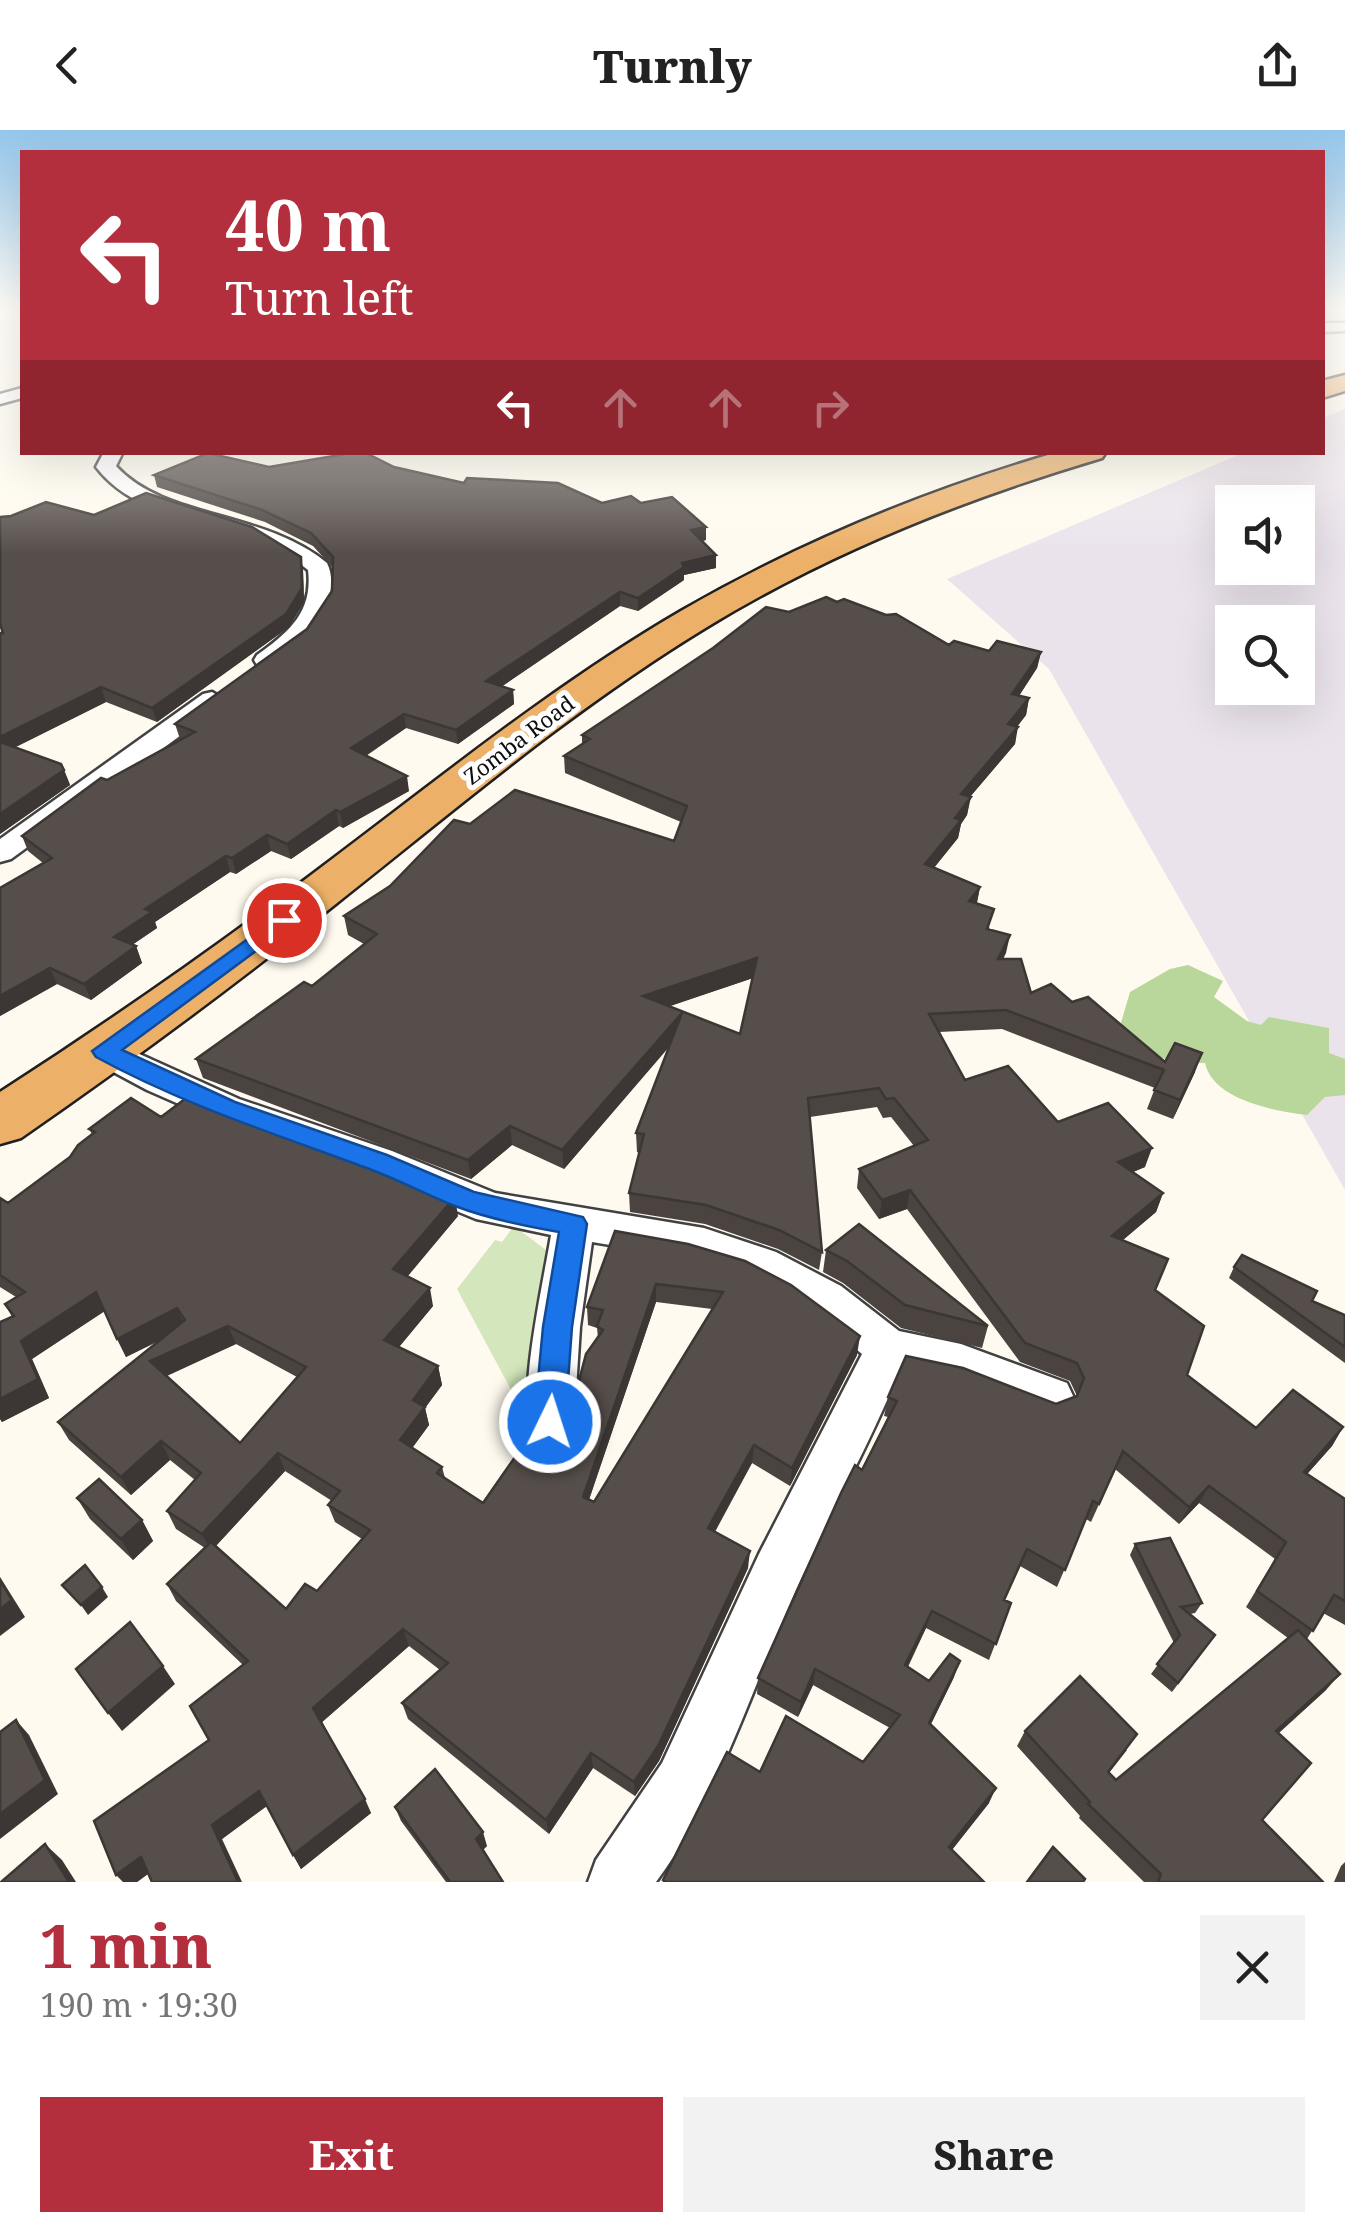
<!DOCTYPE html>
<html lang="en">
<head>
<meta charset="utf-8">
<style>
  body { margin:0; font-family:"Noto Serif",serif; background:#f2f2f2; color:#222; height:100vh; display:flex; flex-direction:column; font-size:38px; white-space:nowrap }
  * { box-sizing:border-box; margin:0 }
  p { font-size:32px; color:#767676 }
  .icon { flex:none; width:55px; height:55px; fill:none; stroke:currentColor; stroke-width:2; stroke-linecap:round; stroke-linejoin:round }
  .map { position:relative; height:1752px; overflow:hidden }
  .sheet { display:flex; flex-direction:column; background:#fff; flex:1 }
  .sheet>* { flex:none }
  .guide { position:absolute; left:20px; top:20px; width:1305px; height:305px; border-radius:0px; box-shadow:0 10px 40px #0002; background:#b42f3d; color:#fff; overflow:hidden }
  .buttons { position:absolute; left:1215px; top:355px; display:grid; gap:20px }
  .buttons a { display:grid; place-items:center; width:100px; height:100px; border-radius:0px; background:#fff; box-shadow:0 10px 40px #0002; font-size:50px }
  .pin { position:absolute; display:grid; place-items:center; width:85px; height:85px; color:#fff; margin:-42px; border:5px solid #fff; border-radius:50%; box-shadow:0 2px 10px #0007 }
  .me { position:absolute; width:110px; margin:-55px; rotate:4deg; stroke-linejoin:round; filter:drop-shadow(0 0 8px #0008) }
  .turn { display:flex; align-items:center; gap:35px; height:210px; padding:0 40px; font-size:45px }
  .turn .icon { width:130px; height:130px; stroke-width:2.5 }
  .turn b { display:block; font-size:70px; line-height:85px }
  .lanes { display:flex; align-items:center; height:95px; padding:0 40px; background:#0003; justify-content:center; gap:50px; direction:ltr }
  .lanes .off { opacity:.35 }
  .round { display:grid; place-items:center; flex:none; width:105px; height:105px; border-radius:0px; background:#f2f2f2 }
  .head { display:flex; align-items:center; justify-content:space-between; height:170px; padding:0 40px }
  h1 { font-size:60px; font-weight:800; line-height:75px; color:#b42f3d }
  .action { display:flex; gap:20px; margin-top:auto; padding:20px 40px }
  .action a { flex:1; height:115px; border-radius:0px; background:#b42f3d; color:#fff; font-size:40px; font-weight:800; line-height:115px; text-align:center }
  .action a+a { background:#f2f2f2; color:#222 }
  header { display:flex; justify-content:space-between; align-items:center; height:130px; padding:0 40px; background:#fff; font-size:45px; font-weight:800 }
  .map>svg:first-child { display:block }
  .industrial { fill:#eae3ec; fill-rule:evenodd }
  .green { fill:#d4e6bb }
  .forest { fill:#b9d69b }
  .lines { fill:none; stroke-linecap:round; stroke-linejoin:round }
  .minor-casing { stroke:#414141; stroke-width:5 }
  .trunk-casing { stroke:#1f1f1f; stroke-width:5 }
  .minor { fill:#fff; fill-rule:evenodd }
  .trunk { fill:#ecb068; fill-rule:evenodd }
  .wall { fill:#4a4340; fill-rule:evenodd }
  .shaded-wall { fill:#3c3734 }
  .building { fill:#564e4b; stroke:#3c3734; stroke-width:2.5; fill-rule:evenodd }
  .route { fill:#1a73e8; stroke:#114b97; stroke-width:2.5 }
  .labels { text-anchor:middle; stroke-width:10; stroke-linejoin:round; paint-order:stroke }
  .far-street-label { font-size:22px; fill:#0e0e0e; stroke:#fff }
</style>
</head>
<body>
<header><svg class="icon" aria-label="back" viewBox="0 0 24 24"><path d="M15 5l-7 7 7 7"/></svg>Turnly<svg class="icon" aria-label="share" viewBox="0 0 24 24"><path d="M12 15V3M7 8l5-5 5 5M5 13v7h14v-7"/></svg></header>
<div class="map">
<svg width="1345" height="1752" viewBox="0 0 1345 1752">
  <rect width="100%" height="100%" fill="#fefaef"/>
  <path class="industrial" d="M1345,279V1060L1049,539L947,449L1243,323L1322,322L1323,288ZM1232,372H1298V438H1232ZM1232,492H1298V558H1232Z"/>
  <path class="green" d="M514,1096L546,1120L530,1295L457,1159L495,1110L502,1112Z"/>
  <path class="forest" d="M1188,835L1223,851L1214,867L1247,891L1261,895L1269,887L1329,898V923L1345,929V965L1325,967L1307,985C1275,981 1213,970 1205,933C1169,932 1144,927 1118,903L1130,862L1170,839Z"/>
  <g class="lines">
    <defs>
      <g id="minor">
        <path d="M1322,193H1345V201L1322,202Z"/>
        <path d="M22,258V268L0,274V264Z"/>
        <path d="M104,322H123L116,336C165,390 263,380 327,433C346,470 297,545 257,535L254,530L257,525C289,502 313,482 308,440C247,387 146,402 96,337Z"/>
        <path d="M212,562L225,570L221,576L11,729L0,732V709L203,564Z"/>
        <path d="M104,908L239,969L392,1021L495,1063L704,1098L776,1122L841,1156L899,1201L961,1214L1067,1253L1074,1268L1067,1283L1051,1289L959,1253L900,1240C869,1316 828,1388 795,1462C751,1560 720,1666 656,1752H588L596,1730L662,1633L759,1424L862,1224C825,1194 789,1165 745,1146C697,1126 643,1121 592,1112L580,1197L574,1291L567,1306L550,1312L533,1306C516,1268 544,1150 551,1105L476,1089L364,1043L213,989L147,960L91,930L86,921L91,912Z"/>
      </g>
      <g id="trunk">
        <path d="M1345,245V261L1322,268V251Z"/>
        <path d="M1058,322H1106L1102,328C964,369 830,422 707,497C575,577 457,678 337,773C235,855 129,933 21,1008L0,1014V962C110,891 218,816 323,736C440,648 554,555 681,481C800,412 927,360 1058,322Z"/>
      </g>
    </defs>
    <use href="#minor" class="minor-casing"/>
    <use href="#trunk" class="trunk-casing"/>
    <use href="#minor" class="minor"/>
    <use href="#trunk" class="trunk"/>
  </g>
  <g class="wall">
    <path d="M269,337H394L464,353L602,373L706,410L702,411L716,425V438L684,445V450L638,481L620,476L502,556L513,560L514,574L458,614L406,598L366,626L409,661L343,698L339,696L291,729L271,721L236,744L230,742L155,792L157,798L132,815L136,816L142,833L91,870L57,854L0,886V758L43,733L28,721L22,706L107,650L180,609L175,594L307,499L332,461L333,438L313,416L265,392L157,357L154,345Z"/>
    <path d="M94,385L301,427L303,440L304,472L289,497L157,592L106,572L15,617L64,640L70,655L0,704V503H3Z"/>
    <path d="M949,515L989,521L1041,522L1037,538L1019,566L1029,568L1026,585L1017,597L1015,614L970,667L967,685L961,694L958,708L934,738L980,757L977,773L990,799L1010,805L1003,829L1031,863L1072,872L1165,932L1195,942L1173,989L1147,979L1155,958L1002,899L939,902L965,950L1058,992L1145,1037L1133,1042L1163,1063L1156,1082L1123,1110L1155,1160L1187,1245L1256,1298L1343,1297L1332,1316L1307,1344L1345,1369V1495L1323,1483L1307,1509L1326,1560L1279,1603L1262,1690L1323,1752H1144L1079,1688L1080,1686L1017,1616L1025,1601L1127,1620L1109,1643L1116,1650L1288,1508L1246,1477L1275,1429L1199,1373L1179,1394L1115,1339L1091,1392L1086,1389L1057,1457L1020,1436L1005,1470L1011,1473L989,1530L926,1498L908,1537L929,1551L954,1547L931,1594L989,1673L952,1720L984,1752H663V1750L760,1642L863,1632L890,1598L813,1555L798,1587L757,1564L758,1548L888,1287L884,1286L888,1267L1056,1274L1077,1266L1070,1251L1020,1232L907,1079L879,1089L857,1058L859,1039L914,1016L891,987L883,988L877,977L810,987L822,1122L819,1140L778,1119L705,1094L630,1082L629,1063L639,1023L637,1022L636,1003L669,916L564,1039L512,1015L471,1049L203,948L196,929L312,856L364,814L348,805L344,786L390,756L470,694L674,711L681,692L565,643L564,626L582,614V605ZM753,848L740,904L669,876Z"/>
    <path d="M161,987L458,1086L407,1146L433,1176L399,1217L438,1236L442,1255L425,1278L429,1295L412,1318L442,1337L445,1348L483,1373L569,1289L598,1208L597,1198L588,1195L587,1177L615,1101L857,1225L790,1356L752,1333L715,1402L748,1438L659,1631L635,1666L593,1638L549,1704L408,1589L402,1573L440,1540L409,1516L322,1592L371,1683L301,1739L267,1676L222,1709L148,1744L137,1752H123L209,1610L243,1535L176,1471L167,1454L205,1418L176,1399L167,1381L195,1350L170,1330L131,1365L69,1310L58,1292L161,1210L126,1227L104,1181L32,1229L49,1268L2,1292L0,1289V1192L12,1187L5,1174L16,1167L0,1157V1068L8,1073L70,1027L92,1004L89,999ZM656,1172L712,1179L594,1372L589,1370ZM236,1214L297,1247L240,1313L167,1246ZM285,1341L332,1371L328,1375L335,1392L362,1409L317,1461L286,1479L216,1416Z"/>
    <path d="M826,1120L988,1196L982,1218L901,1198L843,1153L823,1142Z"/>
    <path d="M1234,1137L1345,1185V1233L1229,1148Z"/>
    <path d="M77,1368L142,1390L153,1411L133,1430L90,1389Z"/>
    <path d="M1135,1414L1202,1473L1195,1483L1190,1484L1215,1505L1172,1562L1151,1544L1174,1513L1130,1425Z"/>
    <path d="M395,1677L487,1716L483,1720L503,1752H446L401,1691Z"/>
    <path d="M1345,1732V1752H1334L1341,1736Z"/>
  </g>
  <g class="shaded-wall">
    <path d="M706,397V410L691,413V400Z"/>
    <path d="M716,425V438L684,445V450L638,481V468L682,433Z"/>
    <path d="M301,427L303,440L304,472L289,497L157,592L152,578Z"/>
    <path d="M620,462V476L488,566L486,551Z"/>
    <path d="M1041,522L1037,538L1009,581L1012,564Z"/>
    <path d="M101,557L106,572L0,625V607Z"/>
    <path d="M513,560L514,574L458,614L456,600Z"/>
    <path d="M1029,568L1026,585L1005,611L1008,594Z"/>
    <path d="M404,584L406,598L354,633L351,618Z"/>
    <path d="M1018,597L1015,614L957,682L961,664Z"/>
    <path d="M64,640L70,655L0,704V684Z"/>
    <path d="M407,646L409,661L343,698L340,682Z"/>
    <path d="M971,667L967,685L961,694L958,708L922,752L925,734Z"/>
    <path d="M336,680L339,696L291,729L287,714Z"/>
    <path d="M267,705L271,721L236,744L232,728Z"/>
    <path d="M226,726L230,742L155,792L157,798L120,823L114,807L145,779Z"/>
    <path d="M980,757L976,776L969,771Z"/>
    <path d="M1010,805L1006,823L994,848L998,829Z"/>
    <path d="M136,816L142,833L91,870L84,854Z"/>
    <path d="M757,828L756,847L644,885L643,866Z"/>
    <path d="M50,838L57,854L0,886V866Z"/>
    <path d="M682,883V902L564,1039L562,1020Z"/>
    <path d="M1202,923L1195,942L1173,989L1180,970Z"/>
    <path d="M510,996L512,1015L471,1049L468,1030Z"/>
    <path d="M1152,1018L1145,1037L1111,1051L1118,1032Z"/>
    <path d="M910,1060L907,1079L879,1089L882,1070Z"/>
    <path d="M1163,1063L1156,1082L1105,1125L1112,1106Z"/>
    <path d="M455,1067L458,1086L398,1158L393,1139Z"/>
    <path d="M656,1154V1172L584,1384L583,1367Z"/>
    <path d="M430,1158L433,1176L389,1229L384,1210Z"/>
    <path d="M96,1162L105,1181L32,1229L49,1268L2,1292L0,1289V1269L21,1211Z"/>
    <path d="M177,1178L185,1197L126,1227L117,1209Z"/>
    <path d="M228,1196L236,1214L159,1249L150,1231Z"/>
    <path d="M860,1206L857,1225L790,1356L792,1338Z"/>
    <path d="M438,1236L442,1255L425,1278L429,1295L405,1328L400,1310L413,1270Z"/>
    <path d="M1343,1297L1332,1316L1293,1360L1304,1342Z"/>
    <path d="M161,1311L170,1330L131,1365L121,1347Z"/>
    <path d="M754,1315L752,1333L707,1415L708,1398Z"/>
    <path d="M278,1323L285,1341L211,1421L202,1404Z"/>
    <path d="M1209,1356L1199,1373L1179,1394L1189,1377Z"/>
    <path d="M142,1390L153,1411L133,1430L121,1409Z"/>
    <path d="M750,1421L748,1438L659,1631L635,1666L634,1652Z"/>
    <path d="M0,1447L25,1487L0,1506Z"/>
    <path d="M102,1457L108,1467L88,1485L81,1475Z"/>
    <path d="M932,1481L926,1498L900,1551L905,1535Z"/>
    <path d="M403,1499L409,1516L321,1593L313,1578Z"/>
    <path d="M960,1531L954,1547L924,1608L929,1593Z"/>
    <path d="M163,1536L175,1554L122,1601L108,1583Z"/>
    <path d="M815,1539L813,1555L798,1587L801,1572Z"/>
    <path d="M1340,1544L1326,1560L1264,1616L1276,1601Z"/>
    <path d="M16,1590L29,1605L58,1664L0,1709V1684Z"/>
    <path d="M591,1623L593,1638L549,1704L546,1690Z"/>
    <path d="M996,1658L989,1673L943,1731L949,1717Z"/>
    <path d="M259,1661L268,1675L222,1709L242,1752H238L212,1695Z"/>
    <path d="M365,1669L371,1683L301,1739L293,1725Z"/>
    <path d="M483,1702L487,1716L480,1722L476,1709Z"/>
    <path d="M45,1714L62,1730L76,1752H69Z"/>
    <path d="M141,1727L153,1740L137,1752H123L116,1745Z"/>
  </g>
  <g class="building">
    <path d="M357,322H364L394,337L464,353L467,348L558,353L602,373L631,366L641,373L672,367L706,397L691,400L716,425L682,433L684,437L638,468L620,462L486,551L513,560L456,600L404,584L351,618L407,646L340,682L336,680L287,714L267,705L232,728L226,726L145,779L152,782L114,807L136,816L84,854L50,838L0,866V758L52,728L22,706L101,648L107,650L195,602L175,594L307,499L332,461L333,427L311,403L262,380L154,345L208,323L269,337Z"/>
    <path d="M146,363L252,397L301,427L302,458L286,484L152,578L101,557L0,607V503H3L0,494V387L11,386L46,372L94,385Z"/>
    <path d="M826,467L837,472L844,469L886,485L896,484L949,515L954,511L989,521L997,511L1041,522L1012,564L1029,568L1008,594L1018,597L961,664L971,667L955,688L961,690L925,734L980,757L969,771L994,779L987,799L1010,805L998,829H1021L1031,863L1051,854L1072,872L1088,867L1165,932L1175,913L1202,923L1180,970L1154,960L1164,940L1006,880L929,884L965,950L1008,936L1058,992L1108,973L1152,1018L1118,1032L1163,1063L1112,1106L1168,1129L1155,1160L1204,1196L1187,1245L1256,1298L1293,1260L1343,1297L1304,1342L1345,1369V1471L1334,1465L1313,1501L1257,1461L1286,1412L1209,1356L1189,1377L1123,1321L1099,1374L1093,1371L1065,1440L1027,1419L1004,1470L1011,1473L996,1514L932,1481L905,1535L929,1551L950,1524L960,1531L929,1593L996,1658L949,1717L984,1752H666L663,1750L727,1622L760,1642L786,1586L863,1632L900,1585L815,1539L801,1572L758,1548L841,1363L855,1335L862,1340L897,1271L888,1267L906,1226L963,1238L1056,1274L1077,1266L1084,1248L1077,1233L1025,1213L910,1060L882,1070L859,1039L928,1010L894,968L886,969L879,958L808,968L822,1122L779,1100L706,1075L629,1063L644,1004L636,1003L682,883L562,1020L510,996L468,1030L196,929L304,852L312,856L377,804L344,786L390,756L454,690L470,694L515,660L674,711L687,676L564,626L590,609L582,605L713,518L766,477L789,482ZM757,828L740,904L643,866Z"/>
    <path d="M0,612L61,634L64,640L0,684Z"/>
    <path d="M189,966L455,1067L393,1139L430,1158L384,1210L438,1236L413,1270L425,1277L400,1310L442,1337L437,1343L483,1373L538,1294L558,1298L569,1289L586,1224L603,1200L597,1196L603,1180L587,1177L615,1101L688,1114L745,1131L791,1155L860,1206L792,1338L754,1315L708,1398L750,1421L658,1616L634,1652L591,1623L546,1690L402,1573L448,1533L403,1499L313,1578L365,1669L293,1725L259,1661L212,1695L238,1752H152L141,1727L116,1745L94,1691L209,1610L190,1576L248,1531L167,1454L211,1412L286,1479L305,1454L317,1461L370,1400L328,1375L340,1361L278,1323L202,1404L167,1381L201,1343L161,1311L121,1347L58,1292L185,1190L177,1178L117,1209L96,1162L21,1211L38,1249L0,1269V1192L14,1186L5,1174L25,1162L0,1145V1068L8,1073L70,1027L78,1015L95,1002L89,999L131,968L161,987ZM656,1154L723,1162L594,1372L583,1367ZM228,1196L306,1237L240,1313L150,1231Z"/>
    <path d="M859,1094L988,1196L905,1175L847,1131L826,1120Z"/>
    <path d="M1242,1125L1317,1161L1312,1171L1345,1185V1217L1234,1137Z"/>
    <path d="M99,1349L142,1390L121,1409L77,1368Z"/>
    <path d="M1170,1408L1202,1473L1181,1477L1215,1505L1178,1553L1157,1534L1180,1505L1135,1414Z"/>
    <path d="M85,1435L102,1457L81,1475L62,1455Z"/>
    <path d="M0,1450L12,1470L0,1479Z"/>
    <path d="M130,1492L163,1536L108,1583L76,1539Z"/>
    <path d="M1298,1500L1340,1544L1276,1601L1311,1633L1262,1690L1323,1752H1158L1161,1744L1088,1674L1090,1672L1025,1601L1080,1546L1137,1604L1108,1642L1116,1650Z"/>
    <path d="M16,1590L45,1650L0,1684V1602Z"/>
    <path d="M435,1639L483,1702L476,1709L503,1752H450L395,1677Z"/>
    <path d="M45,1714L69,1752H1Z"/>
    <path d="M1053,1717L1085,1749L1083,1752H1027Z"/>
  </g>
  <linearGradient id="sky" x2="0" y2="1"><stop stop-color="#94c6ec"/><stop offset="0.42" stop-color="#fffdf8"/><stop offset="1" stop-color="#fffdf8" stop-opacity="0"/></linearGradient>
  <rect width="1345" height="424" fill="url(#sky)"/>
  <path class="route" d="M284,783L295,790L291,795L122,920L235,972L387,1025L474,1062L583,1087L587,1094L572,1197L565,1292L561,1301L550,1305L539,1301L534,1292L543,1197L559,1102C524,1096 489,1089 455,1076C425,1064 395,1048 364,1037C272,1003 182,974 96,927L92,921Z"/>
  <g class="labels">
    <g class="far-street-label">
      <text transform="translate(519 610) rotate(-37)" y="8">Zomba Road</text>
    </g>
  </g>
</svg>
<div class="buttons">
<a><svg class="icon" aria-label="sound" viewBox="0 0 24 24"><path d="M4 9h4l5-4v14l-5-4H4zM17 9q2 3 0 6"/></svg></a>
<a><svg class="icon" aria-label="search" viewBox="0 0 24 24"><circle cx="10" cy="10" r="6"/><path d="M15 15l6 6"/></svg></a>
</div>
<div class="pin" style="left:284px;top:790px;background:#d93025"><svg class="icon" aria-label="arrive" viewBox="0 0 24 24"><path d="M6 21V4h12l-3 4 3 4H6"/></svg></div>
<svg class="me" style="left:550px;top:1292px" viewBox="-20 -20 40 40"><circle r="17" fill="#1a73e8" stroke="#fff" stroke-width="3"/><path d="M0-11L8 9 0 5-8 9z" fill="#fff"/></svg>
<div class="guide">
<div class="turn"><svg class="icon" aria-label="left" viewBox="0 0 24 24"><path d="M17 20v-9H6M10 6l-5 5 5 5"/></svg><div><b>40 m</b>Turn left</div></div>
<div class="lanes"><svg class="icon" aria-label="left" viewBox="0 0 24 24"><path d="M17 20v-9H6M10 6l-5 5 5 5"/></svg><svg class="icon off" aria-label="ahead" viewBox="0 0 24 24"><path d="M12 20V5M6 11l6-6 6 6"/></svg><svg class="icon off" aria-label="ahead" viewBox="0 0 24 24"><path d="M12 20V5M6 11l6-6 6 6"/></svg><svg class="icon off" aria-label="right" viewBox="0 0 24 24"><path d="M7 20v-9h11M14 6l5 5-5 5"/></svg></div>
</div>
</div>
<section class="sheet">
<div class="head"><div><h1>1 min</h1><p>190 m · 19:30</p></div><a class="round"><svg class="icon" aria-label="close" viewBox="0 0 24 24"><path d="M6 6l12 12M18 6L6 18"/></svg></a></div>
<div class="action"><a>Exit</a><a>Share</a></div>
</section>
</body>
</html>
